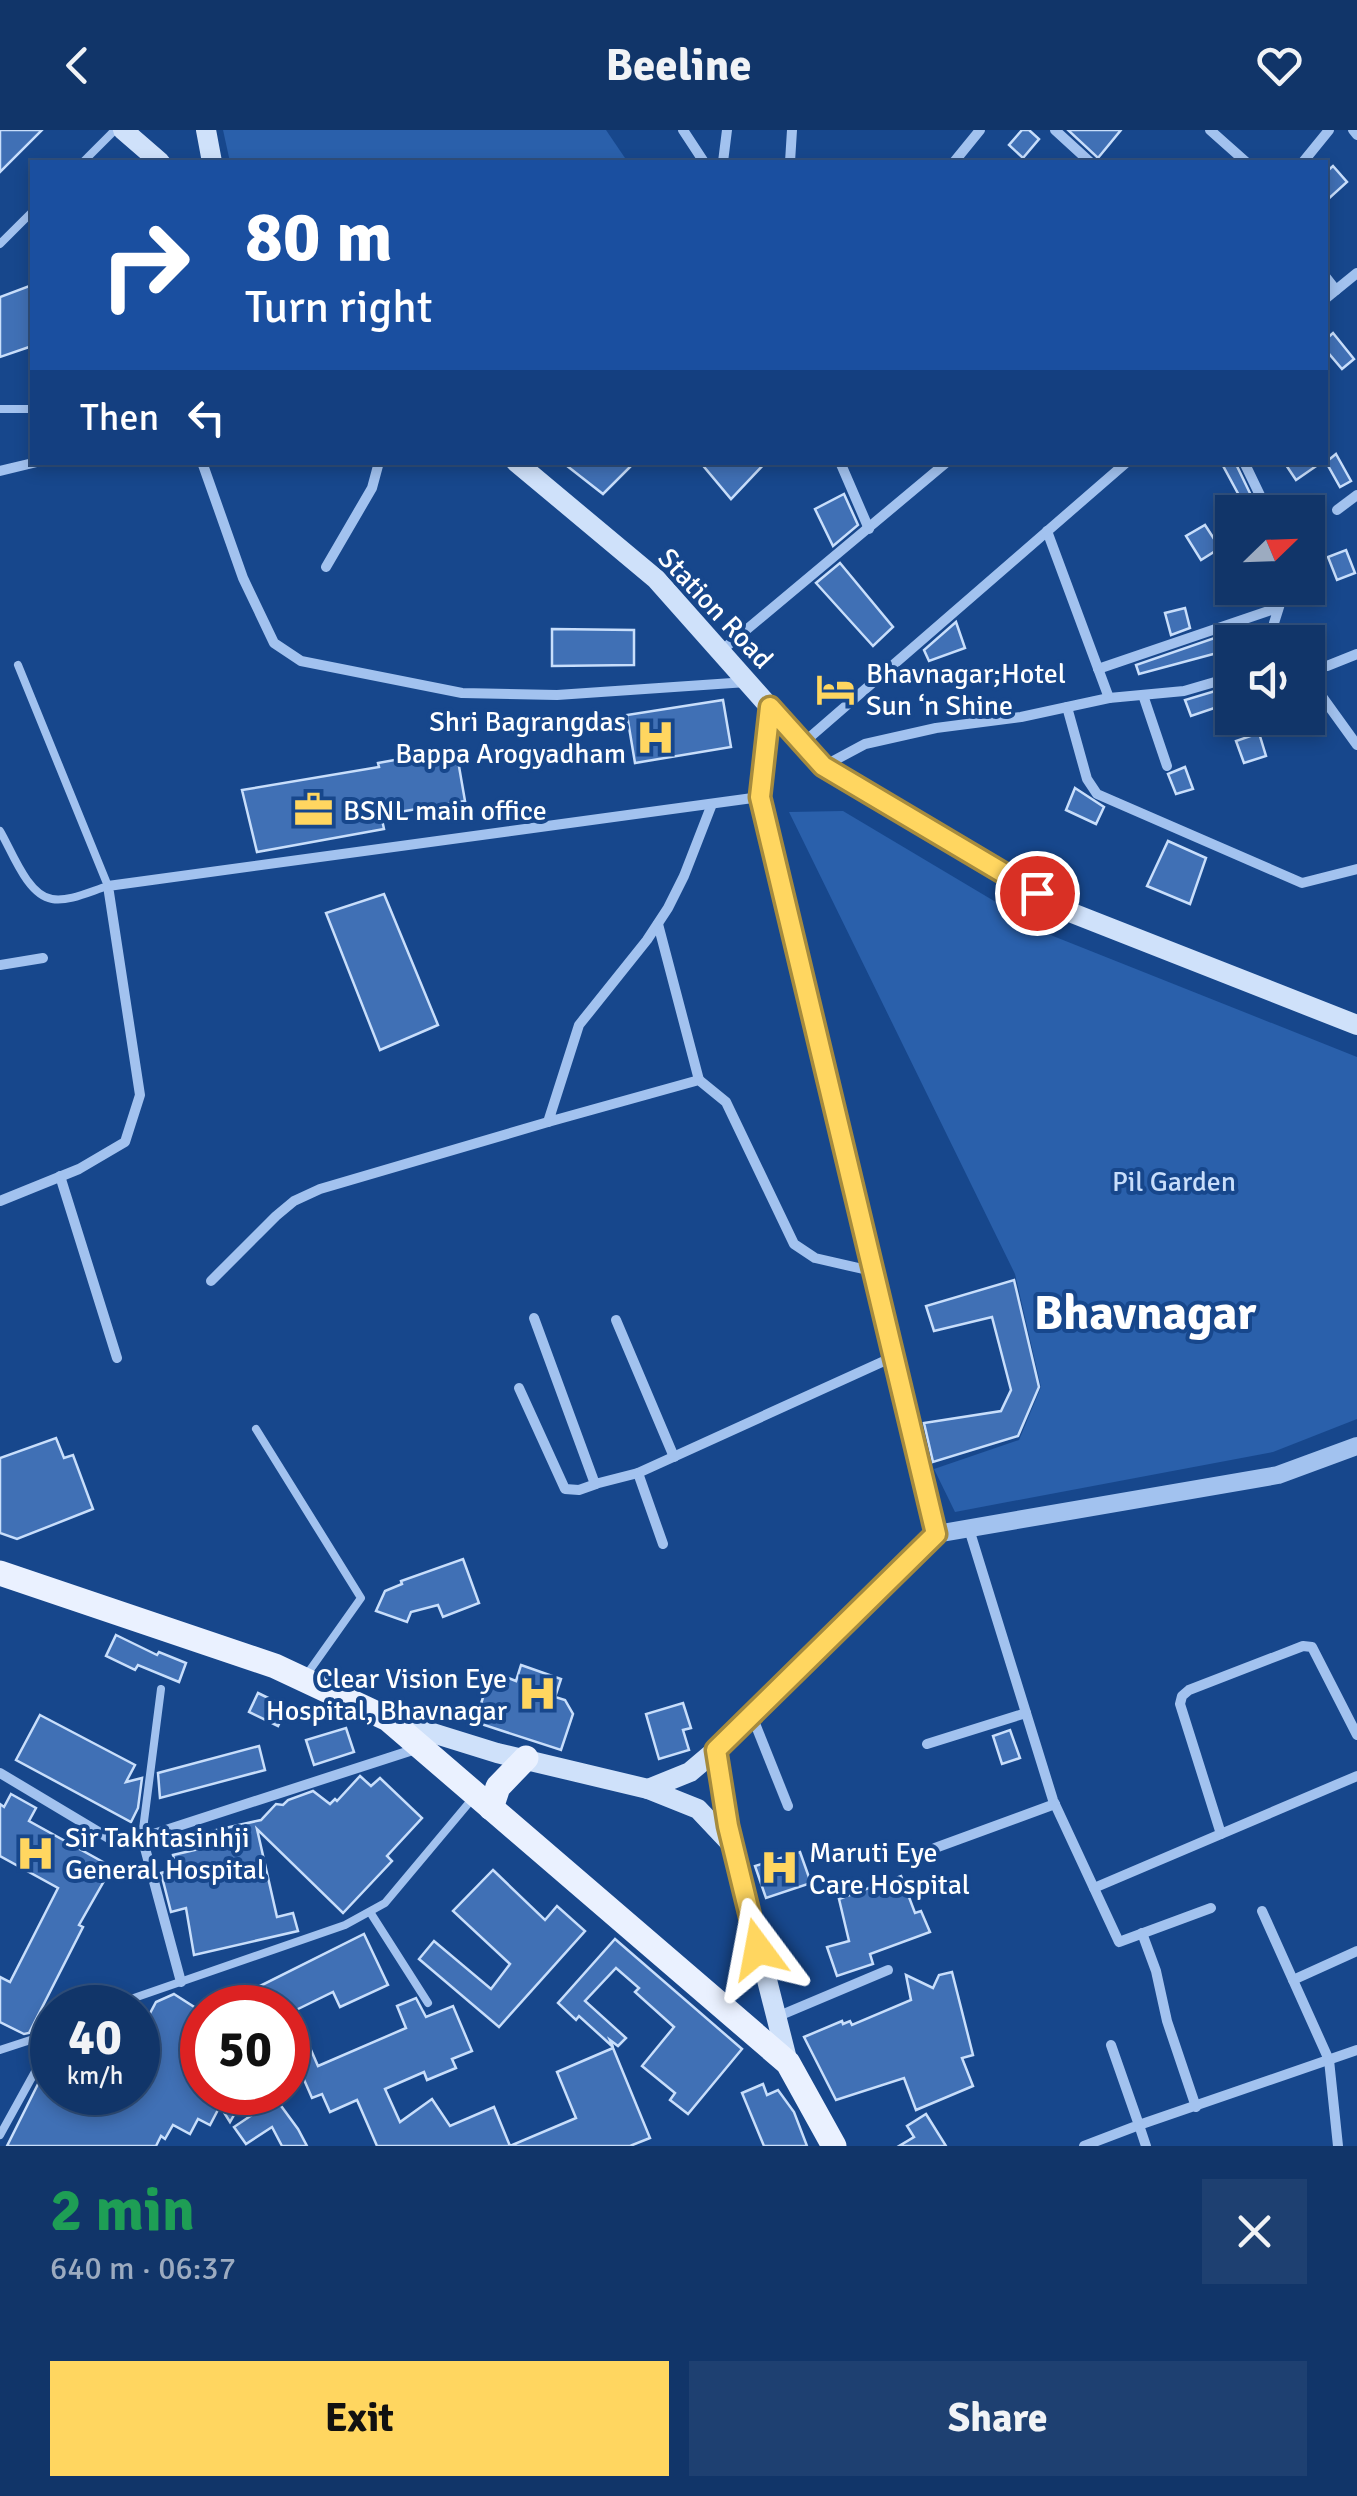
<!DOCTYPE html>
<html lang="en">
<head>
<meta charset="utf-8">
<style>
  body { margin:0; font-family:Signika,sans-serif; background:#1e4071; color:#f1f3f6; height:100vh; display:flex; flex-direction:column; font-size:38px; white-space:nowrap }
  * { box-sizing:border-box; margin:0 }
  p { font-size:32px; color:#9cabc0 }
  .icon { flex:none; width:55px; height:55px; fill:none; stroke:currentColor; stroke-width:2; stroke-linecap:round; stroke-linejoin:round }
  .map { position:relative; height:2016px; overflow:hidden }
  .sheet { display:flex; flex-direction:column; background:#113569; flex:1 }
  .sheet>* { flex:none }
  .banner { position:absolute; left:30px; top:30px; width:1298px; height:305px; border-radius:0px; box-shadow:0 5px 15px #0003,0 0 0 2px #30507d; background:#1a4fa0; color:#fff; overflow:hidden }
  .needle { width:65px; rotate:67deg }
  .fabs { position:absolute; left:1215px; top:365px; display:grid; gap:20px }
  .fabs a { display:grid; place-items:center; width:110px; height:110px; border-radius:0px; background:#113569; box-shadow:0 5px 15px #0003,0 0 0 2px #30507d; font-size:50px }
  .speed { position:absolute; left:30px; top:1855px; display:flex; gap:20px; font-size:50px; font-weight:700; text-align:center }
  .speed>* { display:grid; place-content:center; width:130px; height:130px; border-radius:50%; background:#113569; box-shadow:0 5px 15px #0003,0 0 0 2px #30507d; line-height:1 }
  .speed small { font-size:25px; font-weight:400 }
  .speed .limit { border:15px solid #d22; background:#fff; color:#111 }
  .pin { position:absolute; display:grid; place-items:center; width:85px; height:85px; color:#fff; margin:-42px; border:5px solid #fff; border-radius:50%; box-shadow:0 2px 10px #0007 }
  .me { position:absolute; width:110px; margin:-55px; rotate:347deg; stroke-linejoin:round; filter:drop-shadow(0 0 8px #0008) }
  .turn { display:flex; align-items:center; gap:35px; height:210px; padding:0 50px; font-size:45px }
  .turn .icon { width:130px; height:130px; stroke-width:2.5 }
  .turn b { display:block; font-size:70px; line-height:85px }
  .then { display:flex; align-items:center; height:95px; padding:0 50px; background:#0003; gap:20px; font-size:38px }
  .round { display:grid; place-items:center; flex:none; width:105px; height:105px; border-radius:0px; background:#1e4071 }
  .head { display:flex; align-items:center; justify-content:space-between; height:170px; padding:0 50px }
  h1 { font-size:60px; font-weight:700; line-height:75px; color:#1e9e55 }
  .primary-button { display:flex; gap:20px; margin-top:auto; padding:20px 50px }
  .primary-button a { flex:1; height:115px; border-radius:0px; background:#ffd660; color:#111; font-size:40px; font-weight:700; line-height:115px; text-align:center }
  .primary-button a+a { background:#1e4071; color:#f1f3f6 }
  header { display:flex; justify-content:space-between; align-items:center; height:130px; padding:0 50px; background:#113569; font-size:45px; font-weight:700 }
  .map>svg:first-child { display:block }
  .green { fill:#2a60ab }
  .building { fill:#4070b5; stroke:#c8defb; stroke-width:2.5 }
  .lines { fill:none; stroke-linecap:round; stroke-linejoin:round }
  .service { stroke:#a2c2ef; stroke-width:8 }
  .minor { stroke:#a2c2ef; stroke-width:10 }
  .tertiary { stroke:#a2c2ef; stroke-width:18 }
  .secondary { stroke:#cfe1fa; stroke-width:20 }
  .primary { stroke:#eaf1ff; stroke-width:25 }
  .route-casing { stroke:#a68b3e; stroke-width:25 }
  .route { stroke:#ffd660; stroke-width:18 }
  .labels { text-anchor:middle; stroke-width:8; stroke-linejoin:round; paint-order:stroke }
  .street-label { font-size:28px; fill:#fff; stroke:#17478c }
  .poi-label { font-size:28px; fill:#fff; stroke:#17478c; text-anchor:start }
  .park-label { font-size:28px; fill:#c8defb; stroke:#17478c }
  .town-label { font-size:48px; font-weight:bold; fill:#fff; stroke:#17478c }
</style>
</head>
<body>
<header><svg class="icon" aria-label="back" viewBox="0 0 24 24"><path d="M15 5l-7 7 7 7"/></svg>Beeline<svg class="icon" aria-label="heart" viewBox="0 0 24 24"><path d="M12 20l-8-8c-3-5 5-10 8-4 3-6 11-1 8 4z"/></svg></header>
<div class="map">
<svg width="1357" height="2016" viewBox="0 0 1357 2016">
  <rect width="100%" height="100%" fill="#17478c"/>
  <g class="green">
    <path d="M223,0H606L625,28L620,32H230Z"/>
    <path d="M843,681L1053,806L1357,927V1289L1273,1322L955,1382L934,1339L1019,1310L1041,1257L1015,1144L789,682Z"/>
  </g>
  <g class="building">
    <path d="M0,0H42L0,42Z"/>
    <path d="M1022,0H1029L1039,9L1023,28L1009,15Z"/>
    <path d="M1068,0H1121L1098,28Z"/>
    <path d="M1333,36L1347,52L1325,72V43Z"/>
    <path d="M32,155V216L0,227V167Z"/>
    <path d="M1333,203L1354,229L1342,239L1325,219V210Z"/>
    <path d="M1336,324L1351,351L1340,357L1326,332Z"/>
    <path d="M562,332H635L603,364Z"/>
    <path d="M700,332H766L731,369Z"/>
    <path d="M1221,332H1235L1259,382H1248Z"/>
    <path d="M1284,332H1322L1296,350Z"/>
    <path d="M844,364L858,395L833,416L815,379Z"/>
    <path d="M1205,395L1220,418L1201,430L1186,406Z"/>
    <path d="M1346,420L1355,443L1337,450L1328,427Z"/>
    <path d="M840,433L893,497L873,516L816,453Z"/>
    <path d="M1185,478L1190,498L1171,505L1165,483Z"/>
    <path d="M956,492L965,518L929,531L924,520Z"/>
    <path d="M552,499L634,500V535L552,536Z"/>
    <path d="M1232,502V519L1139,544L1136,535Z"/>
    <path d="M1232,556V572L1191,586L1185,570Z"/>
    <path d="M723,570L731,617L635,633L627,585Z"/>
    <path d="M1259,603L1266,626L1244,633L1236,611Z"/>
    <path d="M456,619L465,671L381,685L384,699L257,722L242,660L379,637L378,633Z"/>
    <path d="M1185,637L1193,659L1176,664L1168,644Z"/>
    <path d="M1075,658L1104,677L1096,694L1066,680Z"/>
    <path d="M1168,711L1206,728L1190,774L1147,756Z"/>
    <path d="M384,764L438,895L380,920L326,783Z"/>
    <path d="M1014,1150L1039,1257L1018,1306L933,1332L924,1293L1001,1281L1011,1260L992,1187L934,1201L926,1176Z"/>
    <path d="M56,1308L64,1328L73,1325L93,1379L17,1409L0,1403V1328Z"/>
    <path d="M463,1429L479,1473L443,1487L438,1475L411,1482L407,1492L376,1481L385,1461L402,1454L401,1451Z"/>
    <path d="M116,1505L157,1525L159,1522L186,1533L179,1552L138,1535L135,1540L106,1526Z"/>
    <path d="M521,1535L561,1549L555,1567L565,1570L573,1584L561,1620L475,1592L489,1549L503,1546L516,1551Z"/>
    <path d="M258,1563L287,1577L278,1596L249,1582Z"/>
    <path d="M683,1573L691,1598L683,1600L689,1620L659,1629L646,1584Z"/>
    <path d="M40,1585L135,1635L126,1652L142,1648L138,1678L131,1692L16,1630Z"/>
    <path d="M346,1598L354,1622L314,1635L306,1610Z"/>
    <path d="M1010,1600L1020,1628L1002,1634L993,1606Z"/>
    <path d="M259,1616L265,1640L160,1668L158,1643Z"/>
    <path d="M360,1646L371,1656L380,1648L422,1688L387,1726L392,1731L343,1783L257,1699L277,1787L293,1783L298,1801L194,1825L186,1778L171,1782L161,1743L176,1739L173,1725L203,1718L199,1704L261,1690L276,1674L283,1675L288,1670L313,1661L330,1674L335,1669L337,1671Z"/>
    <path d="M11,1664L36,1678L29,1691L112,1737L79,1795L83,1797L29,1903L24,1904L0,1892V1847L10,1852L58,1758L0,1726V1674L4,1677Z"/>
    <path d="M800,1722L811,1753L766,1768L755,1736Z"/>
    <path d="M493,1740L545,1790L557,1776L585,1801L499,1897L419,1829L434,1811L491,1859L510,1834L453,1781Z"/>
    <path d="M901,1746L915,1783L921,1781L930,1802L870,1824L873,1834L837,1846L827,1817L849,1811L839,1769Z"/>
    <path d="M364,1804L388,1855L340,1877L333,1862L294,1881L318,1936L406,1898L397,1876L416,1868L426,1887L453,1876L472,1921L452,1929L456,1938L427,1950L424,1942L385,1959L400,1992L432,1969L450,1996L494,1977L510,2016L576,1988L557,1942L613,1918L650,2008L630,2016H377L357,1970L330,1982L322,1964L312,1968L288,1913V1878H216Z"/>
    <path d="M615,1809L742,1919L688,1984L670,1970L675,1963L642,1936L674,1897L635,1862L639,1858L616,1838L585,1871L626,1908L618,1916L610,1910L613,1917L579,1886L576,1890L558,1873Z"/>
    <path d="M952,1842L973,1925L962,1928L973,1956L916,1980L904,1948L836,1970L804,1907L842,1891L843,1894L850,1891L852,1895L911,1870L906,1845L933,1858L939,1845Z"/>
    <path d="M174,1864L202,1882V1962H247L230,1992L220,1976L210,1995L198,1989L190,2004L173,1995L165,2009L161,2006L156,2016H7L52,1926V1962H138V1906L156,1872Z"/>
    <path d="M763,1954L767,1965L778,1960L794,1982L807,2016H764L742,1963Z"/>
    <path d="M276,1969L298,1999L307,2016H282L272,1997L246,2014L234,1997Z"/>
    <path d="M926,1984L946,2016H899L914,2007L907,1996Z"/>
  </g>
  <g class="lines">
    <g class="service">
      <path d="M83,32L115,0"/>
      <path d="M0,114L32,82"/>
      <path d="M0,279H32"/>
      <path d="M0,701C12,721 27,765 52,769C69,772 91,761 108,756L18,535"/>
      <path d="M256,1299L361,1468L305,1547"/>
      <path d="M142,1707L161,1559"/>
      <path d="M370,1782L428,1873"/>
      <path d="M105,1878L345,1795L385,1773L473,1668"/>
      <path d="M0,1920L52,1903"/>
      <path d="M0,2005L52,1911"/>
    </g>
    <g class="minor">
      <path d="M683,0L704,32"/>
      <path d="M1055,0L1090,32"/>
      <path d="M1210,0L1246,32"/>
      <path d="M1353,0L1357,5"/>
      <path d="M723,32L727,0"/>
      <path d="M790,32L792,0"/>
      <path d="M954,32L980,0"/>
      <path d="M1303,32L1329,0"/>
      <path d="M1325,146L1336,160"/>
      <path d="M1325,169L1357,143"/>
      <path d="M202,332L243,448L274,513L301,531L462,563L557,565L747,552"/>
      <path d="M840,332L869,399"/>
      <path d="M1244,332L1268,382"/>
      <path d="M0,341L37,332"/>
      <path d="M1337,380L1357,365"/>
      <path d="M326,437L372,358L379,332"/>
      <path d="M1279,512L1274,493L1285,458"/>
      <path d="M721,521L947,332"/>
      <path d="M1308,534L1327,536L1357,524"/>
      <path d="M1098,539L1277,478"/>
      <path d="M1308,539L1318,561L1357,615"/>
      <path d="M1143,565L1167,636"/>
      <path d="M1109,568L1184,561L1232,547"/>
      <path d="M1067,577L1087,649L1097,664L1302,753L1357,739"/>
      <path d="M802,614L1127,332"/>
      <path d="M824,636L865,614L936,598L1021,587L1109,568L1047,401"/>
      <path d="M712,674L684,746L668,778L647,810L579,895L548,992L699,950L726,972L794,1114L815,1128L872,1141"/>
      <path d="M658,794L699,950"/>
      <path d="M0,835L43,828"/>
      <path d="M60,1046L117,1228"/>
      <path d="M0,1071L79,1039L125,1012L140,965L108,756L760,667"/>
      <path d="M211,1151L276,1086L294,1071L320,1059L548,992"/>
      <path d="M534,1188L595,1354L638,1343"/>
      <path d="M616,1190L674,1327"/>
      <path d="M519,1258L565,1359L579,1360L596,1354"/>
      <path d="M969,1399L1053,1670L1119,1812L1211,1778"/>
      <path d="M663,1414L638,1343L893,1227"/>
      <path d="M752,1586L788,1676"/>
      <path d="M927,1614L1026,1583"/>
      <path d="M0,1643L112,1710L129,1712L416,1619"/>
      <path d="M1221,1704L1180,1574L1182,1566L1189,1560L1303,1516L1312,1517L1357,1605"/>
      <path d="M142,1707L181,1852"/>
      <path d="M935,1718L1055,1674"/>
      <path d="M1094,1758L1357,1646"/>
      <path d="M1262,1781L1293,1850"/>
      <path d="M1142,1803L1156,1841L1167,1891L1196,1977"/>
      <path d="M774,1888L888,1840"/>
      <path d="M1084,2016L1139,1995L1111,1915"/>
      <path d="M1146,2016L1139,1995L1357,1920"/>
      <path d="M1338,2016L1329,1930L1293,1850L1357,1821"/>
    </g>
    <path class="tertiary" d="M936,1404L1278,1345L1357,1316"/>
    <g class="secondary">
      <path d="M123,0L160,32"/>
      <path d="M206,0L212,32"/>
      <path d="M516,332L656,449L823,637L1067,781L1357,895"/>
      <path d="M770,577L760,667L936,1404L716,1620L728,1696L788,1933"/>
      <path d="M394,1591L497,1623L648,1659L690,1642L716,1620"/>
      <path d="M648,1659L698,1679L731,1714"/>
    </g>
    <g class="primary">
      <path d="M0,1443L275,1536L388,1589L788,1933L834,2016"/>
      <path d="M491,1678L498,1657L526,1628"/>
    </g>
  </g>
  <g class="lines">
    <defs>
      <path id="route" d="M758,1819L728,1696L716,1620L936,1404L760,667L770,577L823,636L1037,763"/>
    </defs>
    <use href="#route" class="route-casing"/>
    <use href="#route" class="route"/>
  </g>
  <defs>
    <symbol id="hotel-bare" viewBox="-9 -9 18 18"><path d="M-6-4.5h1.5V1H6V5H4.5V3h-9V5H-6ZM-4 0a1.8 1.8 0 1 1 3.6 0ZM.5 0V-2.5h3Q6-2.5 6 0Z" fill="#ffd660" stroke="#17478c" stroke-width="2.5" paint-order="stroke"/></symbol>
    <symbol id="hospital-bare" viewBox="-9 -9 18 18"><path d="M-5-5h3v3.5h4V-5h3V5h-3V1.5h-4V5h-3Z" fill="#ffd660" stroke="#17478c" stroke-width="2.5" paint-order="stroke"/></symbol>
    <symbol id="office-bare" viewBox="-9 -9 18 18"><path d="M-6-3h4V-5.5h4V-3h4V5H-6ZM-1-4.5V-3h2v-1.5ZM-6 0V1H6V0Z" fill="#ffd660" stroke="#17478c" stroke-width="2.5" paint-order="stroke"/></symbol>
  </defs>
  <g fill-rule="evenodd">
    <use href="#hotel-bare" x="808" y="532" width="55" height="55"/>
    <use href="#hospital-bare" x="628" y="580" width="55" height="55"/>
    <use href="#office-bare" x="286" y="652" width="55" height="55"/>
    <use href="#hospital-bare" x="510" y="1536" width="55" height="55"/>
    <use href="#hospital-bare" x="8" y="1696" width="55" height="55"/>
    <use href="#hospital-bare" x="752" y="1710" width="55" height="55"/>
  </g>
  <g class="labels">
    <g class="street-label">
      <text transform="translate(716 478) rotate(47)" y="10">Station Road</text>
    </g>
    <g class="poi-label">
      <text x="866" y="553">Bhavnagar;Hotel<tspan x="866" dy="32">Sun ‘n Shine</tspan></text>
      <text x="626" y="601" text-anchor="end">Shri Bagrangdas<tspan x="626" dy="32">Bappa Arogyadham</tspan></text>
      <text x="343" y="690">BSNL main office</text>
      <text x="507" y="1558" text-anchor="end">Clear Vision Eye<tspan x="507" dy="32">Hospital, Bhavnagar</tspan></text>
      <text x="65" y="1717">Sir Takhtasinhji<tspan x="65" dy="32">General Hospital</tspan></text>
      <text x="809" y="1732">Maruti Eye<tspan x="809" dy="32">Care Hospital</tspan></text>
    </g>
    <g class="park-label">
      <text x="1174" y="1061">Pil Garden</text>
    </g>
    <g class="town-label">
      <text x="1145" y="1199">Bhavnagar</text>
    </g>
  </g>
</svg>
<div class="fabs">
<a><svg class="needle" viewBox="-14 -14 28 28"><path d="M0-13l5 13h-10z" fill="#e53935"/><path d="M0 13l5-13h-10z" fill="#9cabc0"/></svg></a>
<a><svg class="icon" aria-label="sound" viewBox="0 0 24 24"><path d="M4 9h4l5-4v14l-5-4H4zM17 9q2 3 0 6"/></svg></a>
</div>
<div class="speed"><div>40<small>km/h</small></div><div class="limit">50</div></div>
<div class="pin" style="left:1037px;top:763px;background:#d93025"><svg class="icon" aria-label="arrive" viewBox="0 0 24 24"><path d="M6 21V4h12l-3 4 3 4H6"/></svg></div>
<svg class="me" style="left:758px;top:1819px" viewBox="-20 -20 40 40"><path d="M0-17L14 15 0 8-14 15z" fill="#ffd660" stroke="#fff" stroke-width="4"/></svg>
<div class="banner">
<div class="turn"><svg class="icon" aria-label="right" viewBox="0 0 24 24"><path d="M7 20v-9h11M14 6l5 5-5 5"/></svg><div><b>80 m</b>Turn right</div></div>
<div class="then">Then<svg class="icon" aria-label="left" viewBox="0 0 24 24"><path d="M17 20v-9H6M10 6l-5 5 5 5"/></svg></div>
</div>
</div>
<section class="sheet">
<div class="head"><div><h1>2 min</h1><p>640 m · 06:37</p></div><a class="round"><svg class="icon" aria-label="close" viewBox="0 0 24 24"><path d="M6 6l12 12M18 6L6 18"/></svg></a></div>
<div class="primary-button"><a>Exit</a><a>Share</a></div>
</section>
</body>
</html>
